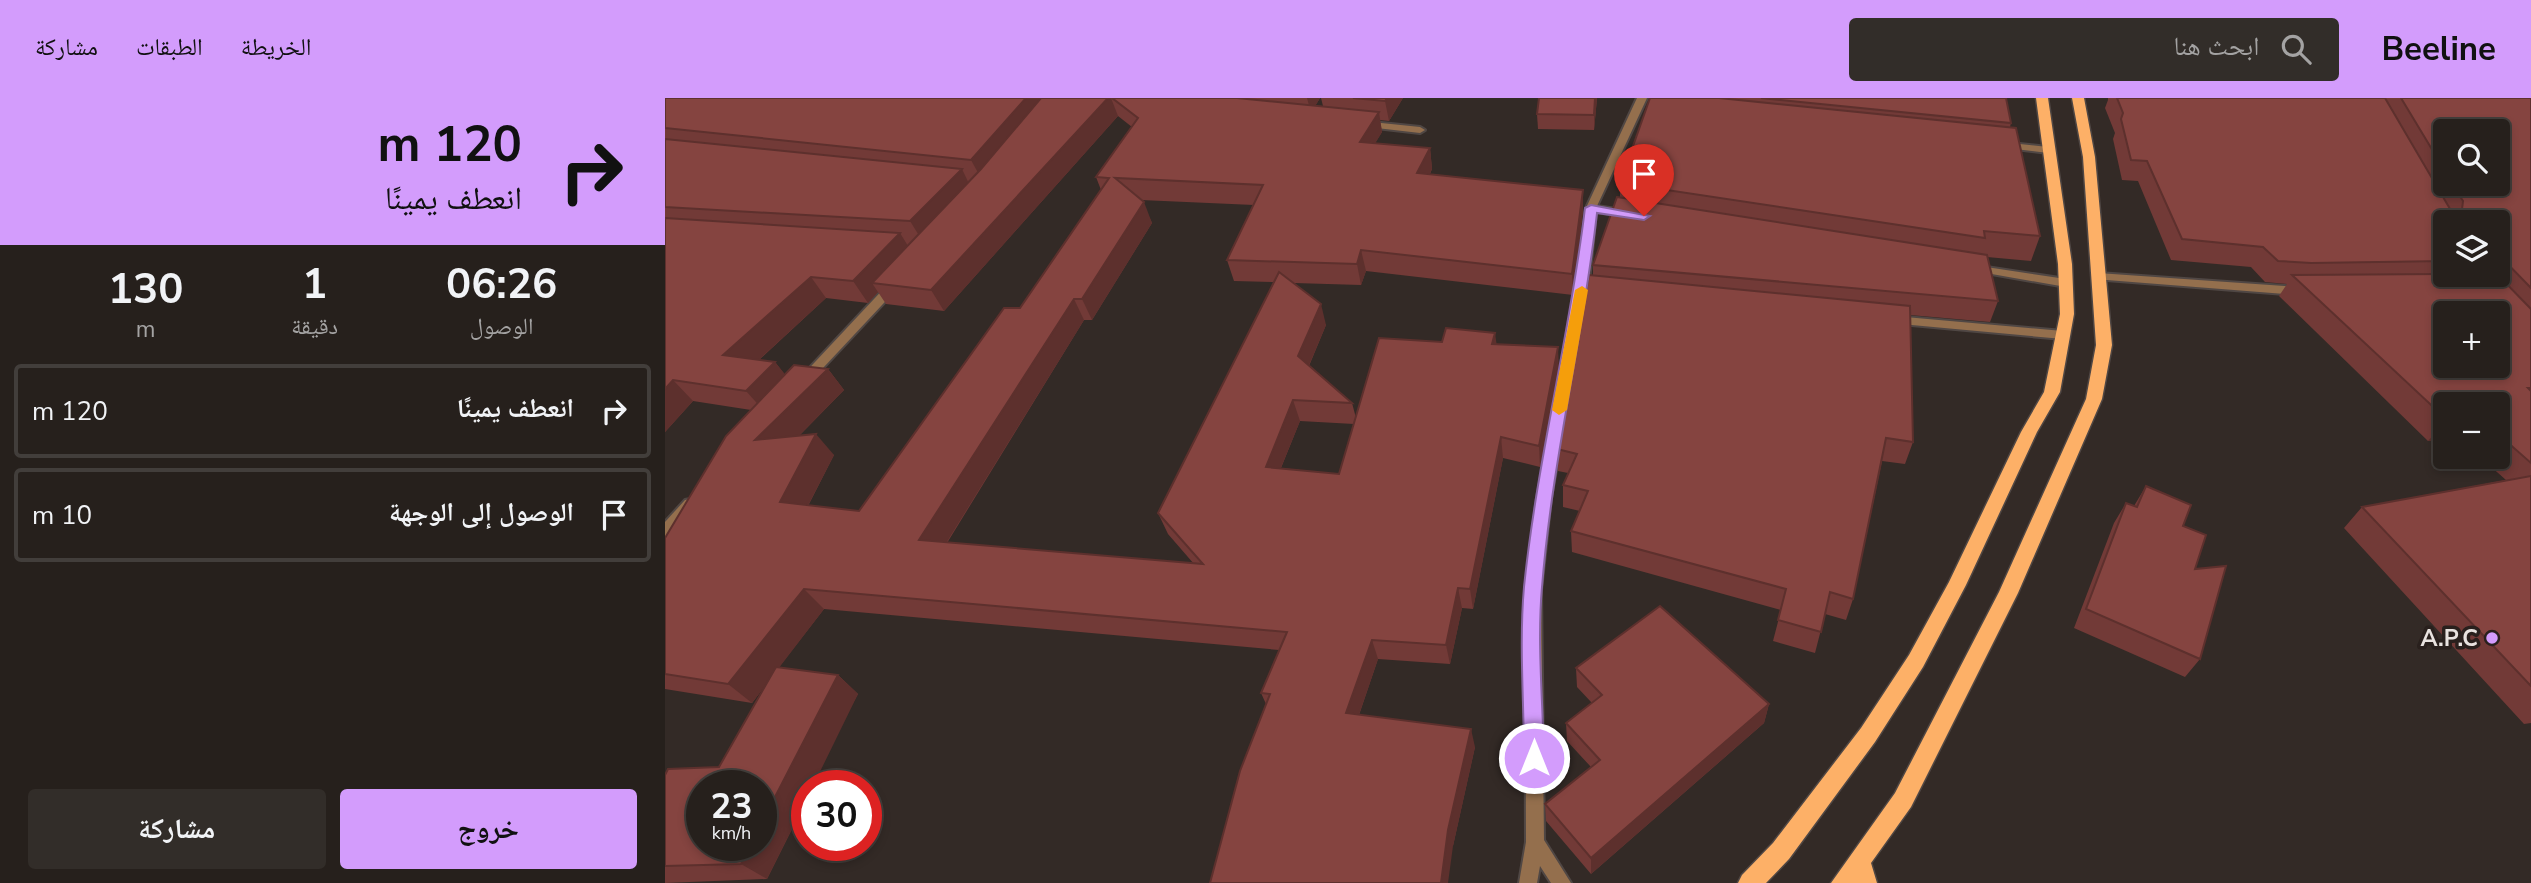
<!DOCTYPE html>
<html lang="ar">
<head>
<meta charset="utf-8">
<style>
  body { margin:0; font-family:"Nunito Sans","Noto Naskh Arabic",sans-serif; background:#322d29; color:#f1f3f6; direction:rtl; height:100vh; display:flex; flex-direction:column; font-size:26px; white-space:nowrap }
  * { box-sizing:border-box; margin:0 }
  p { font-size:23px; color:#a4a3a3 }
  .icon { flex:none; width:38px; height:38px; fill:none; stroke:currentColor; stroke-width:2; stroke-linecap:round; stroke-linejoin:round }
  .map { position:relative; flex:1; overflow:hidden; direction:ltr }
  .details { display:flex; flex-direction:column; background:#26201c; width:665px }
  .details>* { flex:none }
  .guide { background:#d39cfc; color:#111; overflow:hidden }
  .buttons { position:absolute; left:1768px; top:21px; display:grid; gap:14px }
  .buttons a { display:grid; place-items:center; width:77px; height:77px; border-radius:7px; background:#26201c; box-shadow:0 4px 10px #0003,0 0 0 2px #423e3b; font-size:35px }
  .speed { position:absolute; left:21px; top:672px; display:flex; gap:14px; font-size:35px; font-weight:700; text-align:center }
  .speed>* { display:grid; place-content:center; width:91px; height:91px; border-radius:50%; background:#26201c; box-shadow:0 4px 10px #0003,0 0 0 2px #423e3b; line-height:1 }
  .speed small { font-size:18px; font-weight:400 }
  .speed .limit { border:10px solid #d22; background:#fff; color:#111 }
  .pin { position:absolute; display:grid; place-items:center; width:60px; height:60px; color:#fff; margin:-72px -30px; border-radius:50% 50% 50% 0; rotate:-45deg; box-shadow:0 0 7px #0007 }
  .pin .icon { rotate:45deg }
  .me { position:absolute; width:77px; margin:-38px; rotate:0deg; stroke-linejoin:round; filter:drop-shadow(0 0 5px #0008) }
  .turn { display:flex; align-items:center; gap:24px; height:147px; padding:0 28px; font-size:32px }
  .turn .icon { width:91px; height:91px; stroke-width:2.5 }
  .turn b { display:block; font-size:49px; line-height:60px }
  .eta { display:flex; justify-content:space-evenly; align-items:center; height:119px; text-align:center }
  .eta b { font-size:42px; font-weight:700; line-height:49px }
  .primary-button { display:flex; gap:14px; margin-top:auto; padding:14px 28px }
  .primary-button a { flex:1; height:80px; border-radius:7px; background:#d39cfc; color:#111; font-size:28px; font-weight:700; line-height:80px; text-align:center }
  .primary-button a+a { background:#322d29; color:#f1f3f6 }
  ul { padding:0; list-style:none }
  li { display:flex; align-items:center; gap:21px; height:94px; margin:0 14px 10px; padding:0 14px; border:4px solid #423e3b; border-radius:7px }
  li div { flex:1 }
  li b { display:block; font-size:26px }
  li em { font-style:normal }
  header { display:flex; align-items:center; gap:42px; box-sizing:border-box; height:98px; padding:0 35px; background:#d39cfc; color:#111 }
  header strong { font-size:33px }
  nav { display:flex; gap:38px; margin-inline-start:auto; font-size:24px }
  .search { width:490px; height:63px; background:#322d29; display:flex; align-items:center; gap:18px; box-sizing:border-box; padding:0 24px; border-radius:7px; color:#a4a3a3; font-size:26px }
  main { display:flex; flex:1; min-height:0 }
  .map>svg:first-child { display:block }
  .lines { fill:none; stroke-linecap:round; stroke-linejoin:round }
  .street-casing { stroke:#504744; stroke-width:4 }
  .primary-casing { stroke:#504744; stroke-width:3 }
  .street { fill:#946f4d; fill-rule:evenodd }
  .primary { fill:#fdb067; fill-rule:evenodd }
  .wall { fill:#723a37; fill-rule:evenodd }
  .shaded-wall { fill:#5d302d }
  .building { fill:#854440; stroke:#5d302d; stroke-width:2; fill-rule:evenodd }
  .route { fill:#d39cfc; stroke:#8965a4; stroke-width:2 }
  .slow { fill:#f59e0b }
  .poi-dot { fill:#d39cfc; stroke:#29201d; stroke-width:2.5 }
  .labels { text-anchor:middle; stroke-width:7; stroke-linejoin:round; paint-order:stroke }
  .poi-label { font-size:23px; font-weight:bold; fill:#e8e2df; stroke:#29201d; text-anchor:end }
</style>
</head>
<body>
<header>
<strong>Beeline</strong>
<div class="search"><svg class="icon" aria-label="search" viewBox="0 0 24 24"><circle cx="10" cy="10" r="6"/><path d="M15 15l6 6"/></svg>ابحث هنا</div>
<nav><a>الخريطة</a><a>الطبقات</a><a>مشاركة</a></nav>
</header>
<main>
<div class="map">
<svg width="1866" height="785" viewBox="0 0 1866 785">
  <rect width="100%" height="100%" fill="#332a26"/>
  <g class="lines">
    <defs>
      <g id="street">
        <path d="M972,0H982L932,108L963,113L968,116L963,119L931,114L923,193L886,400L876,492L879,742L906,785H886L875,768L872,785H854L861,744L860,492L872,400L911,193L921,110Z"/>
        <path d="M697,23L755,29L760,32L755,35L694,28L692,26Z"/>
        <path d="M1336,44L1383,49L1388,52L1383,55L1333,49V45Z"/>
        <path d="M1308,167L1401,181L1407,185L1401,189L1304,172L1302,170Z"/>
        <path d="M1433,175L1634,189L1640,193L1634,197L1429,181V177Z"/>
        <path d="M228,184L234,188L232,191L143,286H135L133,283L135,280L224,185Z"/>
        <path d="M1229,218L1398,233L1404,237L1398,241L1225,225L1223,222L1225,219Z"/>
        <path d="M25,401L30,402L32,406L30,410L5,437L0,439V424L20,402Z"/>
      </g>
      <g id="primary">
        <path d="M1371,0H1383L1407,166L1409,216L1395,294L1372,334L1301,487L1258,569L1210,644L1124,761L1101,785H1073L1077,777L1108,745L1196,630L1244,557L1284,484L1356,334L1379,294L1395,216L1393,166Z"/>
        <path d="M1407,0H1419L1430,59L1447,247L1437,301L1353,495L1246,709L1206,765L1212,785H1166L1230,695L1334,494L1421,301L1431,247L1418,59Z"/>
      </g>
    </defs>
    <use href="#street" class="street-casing"/>
    <use href="#primary" class="primary-casing"/>
    <use href="#street" class="street"/>
    <use href="#primary" class="primary"/>
  </g>
  <g class="wall">
    <path d="M0,0H655L650,8H658L656,0H738L724,23L715,22L717,34L710,45L765,50L767,71L765,76L918,92V112L908,197L701,173L696,187L629,185L661,227L644,268L687,305L691,320L832,246L894,271L875,369L838,360L808,511L797,510L785,566L713,561L694,617L810,649L788,748L601,606L596,595L614,552L159,511L114,569L173,577L193,596L142,688V701L102,781L0,785V677L54,669L100,588L87,605L0,591V440L86,312L28,303L0,334ZM453,18L467,29L431,79L436,92L355,210L194,413L143,408L169,357L134,338L179,292L163,271L120,277L110,264L94,262L161,200L203,205L213,194L221,206L279,213ZM476,102L589,107L562,162L569,183L609,184L493,415L503,436L529,466L282,445L419,222H427L487,125ZM635,323L689,326L674,376L616,370Z"/>
    <path d="M874,0H932L929,32L873,31L872,16Z"/>
    <path d="M1063,0H1341L1346,25L1345,29L1375,138L1366,163L1322,159L1333,203L1325,224L1245,217L1248,344L1240,366L1217,363L1188,501L1181,522L1160,516L1150,555L1108,543L1116,512L907,454L906,433L915,413L898,409V387L903,375L893,373L892,351L928,178V167L955,100V85Z"/>
    <path d="M1443,0H1866V625L1859,626L1679,430L1697,409L1841,382L1815,359H1832V306H1780V340L1763,343L1614,198L1622,186L1600,184L1586,169L1506,162L1473,83L1457,82L1448,41L1450,35L1440,10L1443,2ZM1780,33L1832,86H1780ZM1780,124H1832V177H1780Z"/>
    <path d="M1481,388L1518,428L1530,471L1535,561L1520,579L1409,530L1449,425L1461,405L1469,408Z"/>
    <path d="M911,570L1104,606L1099,625L926,776L881,723L880,706L926,669L902,643L901,625L927,605L912,589Z"/>
  </g>
  <g class="shaded-wall">
    <path d="M361,0H388L317,82L306,62Z"/>
    <path d="M443,0H446L453,18L279,213L266,192Z"/>
    <path d="M642,0H655L646,15Z"/>
    <path d="M722,0H738L724,23L720,3Z"/>
    <path d="M930,0H932L929,32V17Z"/>
    <path d="M714,14L717,34L699,64L695,44Z"/>
    <path d="M765,50L767,71L755,96L752,75Z"/>
    <path d="M297,71L307,92L258,144L245,123Z"/>
    <path d="M918,92V112L908,197L907,176Z"/>
    <path d="M479,104L487,125L427,222L417,201Z"/>
    <path d="M235,135L248,156L207,185L213,194L203,205L188,183Z"/>
    <path d="M696,152L701,173L696,187L692,166Z"/>
    <path d="M146,179L161,200L76,278L58,257Z"/>
    <path d="M409,201L419,222L270,463L254,442Z"/>
    <path d="M656,206L661,227L639,279L633,258Z"/>
    <path d="M830,235L833,256L827,246Z"/>
    <path d="M893,249L894,271L875,369L874,348Z"/>
    <path d="M110,264L127,285L100,314L81,293Z"/>
    <path d="M163,271L179,292L109,363L90,342Z"/>
    <path d="M8,282L28,303L0,334V291Z"/>
    <path d="M628,302L635,323L608,389L601,369Z"/>
    <path d="M1780,324V340L1763,343Z"/>
    <path d="M151,336L169,357L134,425L115,404Z"/>
    <path d="M836,339L838,360L808,511L805,491Z"/>
    <path d="M793,490L797,510L785,566L781,547Z"/>
    <path d="M139,491L159,511L87,605L63,586Z"/>
    <path d="M707,542L713,561L688,634L681,615Z"/>
    <path d="M173,577L193,596L148,688H142V701L102,781L76,766L86,747H96V726Z"/>
    <path d="M1104,606L1099,625L926,776V760Z"/>
    <path d="M806,631L810,649L788,748L783,785H776L783,732Z"/>
  </g>
  <g class="building">
    <path d="M0,0H361L306,62L0,30Z"/>
    <path d="M376,0H443L266,192L207,185L316,71Z"/>
    <path d="M447,0H572L714,14L695,44L765,50L752,75L918,92L907,176L696,152L692,166L562,162L598,87L450,80L479,104L417,201H409L254,442L538,466L493,415L614,174L656,206L633,258L687,305L628,302L601,369L674,376L714,240L777,244L781,230L830,235L827,246L893,249L874,348L836,339L805,491L793,490L781,547L707,542L681,615L806,631L783,732L776,785H545L575,673L605,596L596,595L622,534L139,491L63,586L0,576V440L61,338L129,267L163,271L90,342L151,336L115,404L194,413L339,210H355L444,80L431,79L473,20Z"/>
    <path d="M688,0H722L720,3Z"/>
    <path d="M874,0H930L929,17L872,16Z"/>
    <path d="M985,0H1054L1351,30L1375,138L1319,133L1320,140L955,85Z"/>
    <path d="M1096,0H1341L1346,25Z"/>
    <path d="M1452,0H1720L1788,116L1796,120L1798,103L1787,86H1832V33H1780V73L1736,0H1866V190L1832,155V124H1780V163L1646,165L1613,163L1598,149L1517,141L1482,63L1466,62L1456,21L1458,15Z"/>
    <path d="M0,41L297,71L245,123L0,109Z"/>
    <path d="M952,99L1322,157L1333,203L928,167Z"/>
    <path d="M0,120L235,135L188,183L146,179L58,257L110,264L81,293L8,282L0,291Z"/>
    <path d="M1780,176H1832L1866,211V290H1863L1866,293V365L1832,335V306H1780V320L1627,177ZM1780,215H1832V268H1780Z"/>
    <path d="M924,177L1245,208L1248,344L1221,340L1188,501L1165,494L1156,534L1113,522L1121,491L906,433L923,393L898,387L912,356L892,351Z"/>
    <path d="M1866,378V588L1697,409Z"/>
    <path d="M1481,388L1526,407L1518,428L1541,437L1530,471L1561,468L1535,561L1421,511L1461,405L1472,409Z"/>
    <path d="M995,508L1104,606L926,760L880,706L935,662L901,625L937,597L911,570Z"/>
    <path d="M111,569L173,577L96,726V688H37V747H86L76,766L0,768V677L3,671L54,669Z"/>
  </g>
  <path class="route" d="M926,107L985,118L979,122L932,115C918,240 887,363 877,489C872,545 878,604 879,660L876,666L869,669L862,666L859,660C859,604 854,545 859,489C872,362 905,237 920,110Z"/>
  <path class="slow" d="M917,188L923,192L902,312L894,317L887,312L910,192Z"/>
  <circle class="poi-dot" cx="1827" cy="540" r="7"/>
  <g class="labels">
    <g class="poi-label">
      <text x="1813" y="548">A.P.C</text>
    </g>
  </g>
</svg>
<div class="buttons">
<a><svg class="icon" aria-label="search" viewBox="0 0 24 24"><circle cx="10" cy="10" r="6"/><path d="M15 15l6 6"/></svg></a>
<a><svg class="icon" aria-label="layers" viewBox="0 0 24 24"><path d="M12 4l9 5-9 5-9-5zM3 14l9 5 9-5"/></svg></a>
<a>+</a>
<a>−</a>
</div>
<div class="speed"><div>23<small>km/h</small></div><div class="limit">30</div></div>
<div class="pin" style="left:979px;top:118px;background:#d93025"><svg class="icon" aria-label="arrive" viewBox="0 0 24 24"><path d="M6 21V4h12l-3 4 3 4H6"/></svg></div>
<svg class="me" style="left:869px;top:660px" viewBox="-20 -20 40 40"><circle r="17" fill="#d39cfc" stroke="#fff" stroke-width="3"/><path d="M0-11L8 9 0 5-8 9z" fill="#fff"/></svg>
</div>
<section class="details">
<div class="guide">
<div class="turn"><svg class="icon" aria-label="right" viewBox="0 0 24 24"><path d="M7 20v-9h11M14 6l5 5-5 5"/></svg><div><b>120 m</b>انعطف يمينًا</div></div>
</div>
<div class="eta">
<div><b>06:26</b><p>الوصول</p></div>
<div><b>1</b><p>دقيقة</p></div>
<div><b>130</b><p>m</p></div>
</div>
<ul>
<li><svg class="icon" aria-label="right" viewBox="0 0 24 24"><path d="M7 20v-9h11M14 6l5 5-5 5"/></svg><div><b>انعطف يمينًا</b></div><em>120 m</em></li>
<li><svg class="icon" aria-label="arrive" viewBox="0 0 24 24"><path d="M6 21V4h12l-3 4 3 4H6"/></svg><div><b>الوصول إلى الوجهة</b></div><em>10 m</em></li>
</ul>
<div class="primary-button"><a>خروج</a><a>مشاركة</a></div>
</section>
</main>
</body>
</html>
